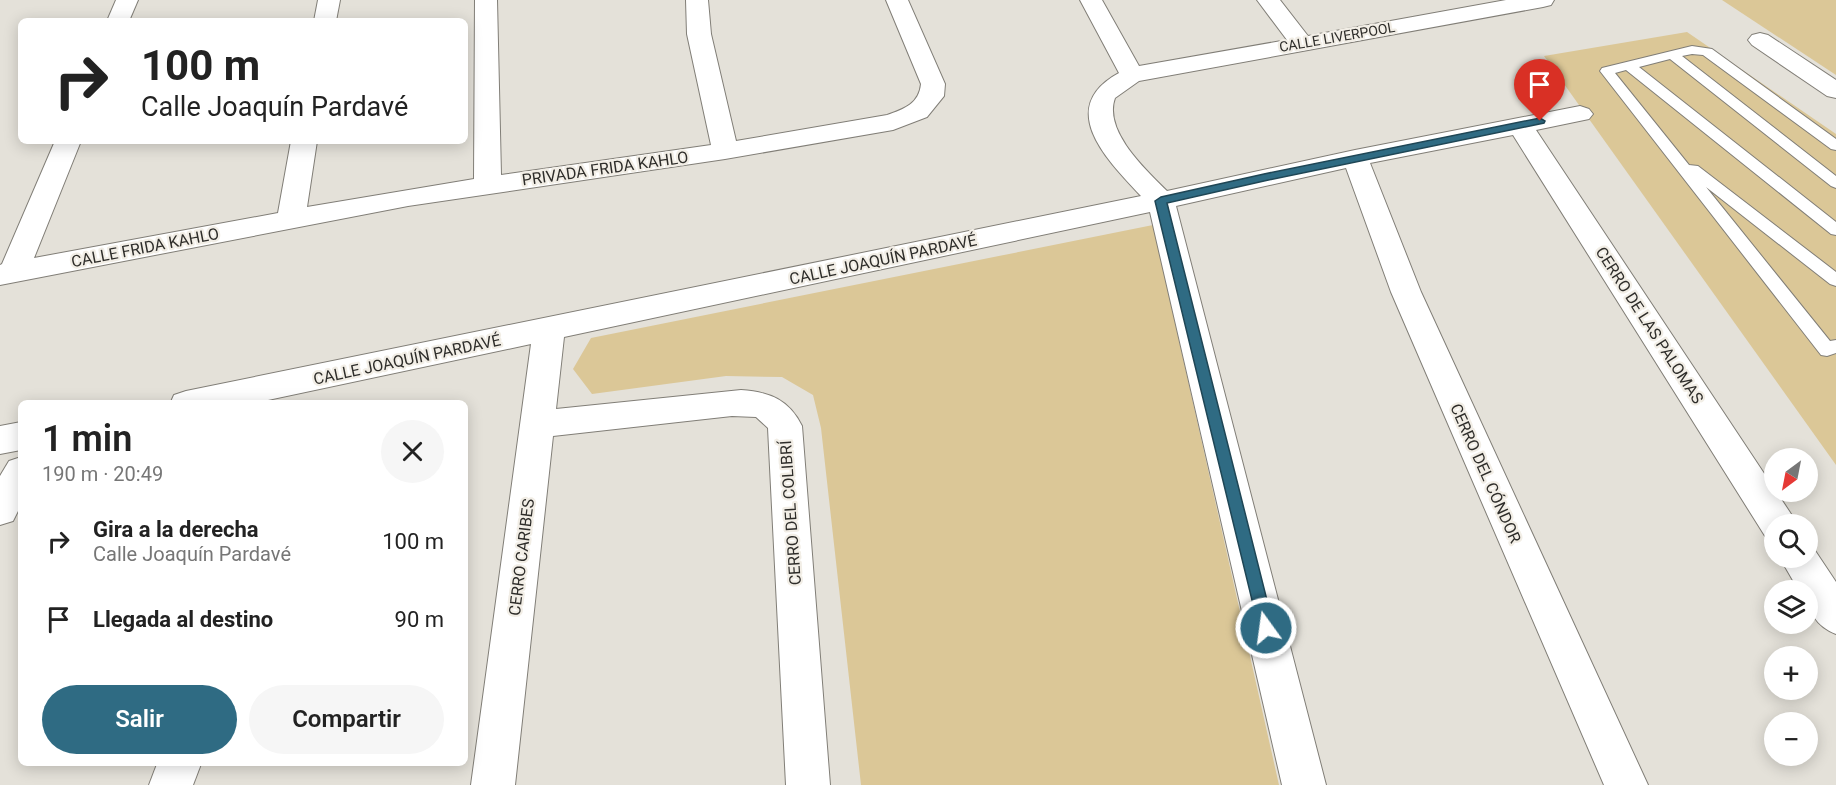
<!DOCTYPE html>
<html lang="es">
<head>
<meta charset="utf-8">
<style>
  body { margin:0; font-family:Roboto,sans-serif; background:#f6f6f6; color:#222; height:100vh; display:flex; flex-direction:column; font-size:22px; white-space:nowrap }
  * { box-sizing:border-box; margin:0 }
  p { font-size:20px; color:#767676 }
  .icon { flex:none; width:33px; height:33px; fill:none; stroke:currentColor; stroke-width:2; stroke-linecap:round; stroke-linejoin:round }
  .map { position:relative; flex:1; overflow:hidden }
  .panel { position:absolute; left:18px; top:400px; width:450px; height:366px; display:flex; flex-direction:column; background:#fff; border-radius:9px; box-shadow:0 3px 15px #0003 }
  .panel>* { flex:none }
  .guide { position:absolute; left:18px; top:18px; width:450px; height:126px; border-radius:9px; box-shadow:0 3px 15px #0003; background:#fff; color:#222; overflow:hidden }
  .needle { width:39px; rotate:212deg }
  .tools { position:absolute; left:1764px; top:448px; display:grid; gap:12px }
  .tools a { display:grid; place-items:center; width:54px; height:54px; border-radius:50%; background:#fff; box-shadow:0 3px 15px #0003; font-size:30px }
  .pin { position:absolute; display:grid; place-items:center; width:51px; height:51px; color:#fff; margin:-62px -26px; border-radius:50% 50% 50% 0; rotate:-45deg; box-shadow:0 0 6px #0007 }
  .pin .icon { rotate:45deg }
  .me { position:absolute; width:66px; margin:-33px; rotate:346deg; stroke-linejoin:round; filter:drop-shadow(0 0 4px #0008) }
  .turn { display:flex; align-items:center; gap:21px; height:126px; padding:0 24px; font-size:27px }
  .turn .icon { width:78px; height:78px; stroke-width:2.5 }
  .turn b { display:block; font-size:42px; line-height:51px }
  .round { display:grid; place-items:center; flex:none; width:63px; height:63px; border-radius:32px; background:#f6f6f6 }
  .head { display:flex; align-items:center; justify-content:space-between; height:102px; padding:0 24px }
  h1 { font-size:36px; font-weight:600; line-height:45px }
  .button { display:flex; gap:12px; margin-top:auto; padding:12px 24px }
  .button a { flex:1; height:69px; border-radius:36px; background:#2f6b83; color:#fff; font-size:24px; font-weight:600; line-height:69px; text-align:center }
  .button a+a { background:#f6f6f6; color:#222 }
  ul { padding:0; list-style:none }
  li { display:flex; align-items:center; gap:18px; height:78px; padding:0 24px }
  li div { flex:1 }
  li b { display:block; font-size:22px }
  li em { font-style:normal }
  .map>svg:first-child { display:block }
  .green { fill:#dbc797 }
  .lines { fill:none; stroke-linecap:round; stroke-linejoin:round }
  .service-casing { stroke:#817e77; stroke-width:2 }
  .minor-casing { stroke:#817e77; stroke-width:2 }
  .service { fill:#fff; fill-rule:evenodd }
  .minor { fill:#fff; fill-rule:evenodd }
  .route { fill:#2f6b83; stroke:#1f4655; stroke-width:1.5 }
  .labels { text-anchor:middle; stroke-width:4.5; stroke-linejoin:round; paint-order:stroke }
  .far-street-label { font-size:14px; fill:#2e2d2a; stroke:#f2eee6 }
  .street-label { font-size:16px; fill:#2e2d2a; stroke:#f2eee6 }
</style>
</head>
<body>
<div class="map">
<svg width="1836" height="785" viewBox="0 0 1836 785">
  <rect width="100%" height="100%" fill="#e4e1d9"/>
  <g class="green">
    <path d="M1722,0H1836V75Z"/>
    <path d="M1687,32L1836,134V465L1544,56Z"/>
    <path d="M1153,225L1279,785H861L821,428L813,395L782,377L726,376L592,394L573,369L591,338Z"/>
  </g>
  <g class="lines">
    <defs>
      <path id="service" d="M1692,46L1712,49L1836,139V150L1831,149L1703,55L1692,54L1682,56L1836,176V188L1831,186L1670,59L1639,67L1836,222V235L1831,234L1626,70L1615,73L1689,165L1698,166L1836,272V286L1830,284L1706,187L1830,341L1836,340V353L1827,356L1821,355L1600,71L1602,68Z"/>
      <g id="minor">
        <path d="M116,0H138L129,21H107Z"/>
        <path d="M318,0H340L336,21H314Z"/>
        <path d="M475,0H497L501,175L711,145L687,34L686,0H708L711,34L736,141L887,115C904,109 919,104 921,84L886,0H908L945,84L944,96L927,117L893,130L725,159L408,206L0,285V265L2,264L55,141H81L34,258L278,213L291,141H317L307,207L474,179Z"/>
        <path d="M1080,0H1102L1139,66L1287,40L1257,0H1280L1308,36L1506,0H1554L1551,5L1543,7L1139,81L1115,98C1103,131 1146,170 1167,191L1355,150L1580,106L1589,109L1593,114L1589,119L1536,130L1791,514L1796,525H1774V539L1765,536L1513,135L1370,163L1421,292L1648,785H1604L1391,292L1346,168L1176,206L1326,785H1282L1150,212L564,337L556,409L741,390C770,392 789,400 802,426L830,785H786L768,428L756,417L732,416L553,436L515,785H471L531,344L249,404H170L174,395L186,391L1141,196C1107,160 1055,108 1119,73Z"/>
        <path d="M1760,33L1768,35L1836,80V98L1827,96L1752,45L1748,40L1752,35Z"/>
        <path d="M21,422V450L0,454V426Z"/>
        <path d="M21,457V505L13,521L0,525V476L9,461Z"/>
        <path d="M1808,545L1812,546L1836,582V634C1816,626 1808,612 1808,591H1799L1780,558H1808Z"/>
        <path d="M157,764H201L193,785H149Z"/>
      </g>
    </defs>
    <use href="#service" class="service-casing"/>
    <use href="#minor" class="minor-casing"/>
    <use href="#service" class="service"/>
    <use href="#minor" class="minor"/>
  </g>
  <path class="route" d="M1540,118L1545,121L1544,123L1264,181L1167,203L1274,628L1271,633L1266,635L1260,633L1155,201L1161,197L1264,174Z"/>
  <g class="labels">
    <g class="far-street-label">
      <text transform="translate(1337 37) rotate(-10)" y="5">CALLE LIVERPOOL</text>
    </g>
    <g class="street-label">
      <text transform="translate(605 168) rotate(-8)" y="6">PRIVADA FRIDA KAHLO</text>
      <text transform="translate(145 247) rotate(-11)" y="6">CALLE FRIDA KAHLO</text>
      <text transform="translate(883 259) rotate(-12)" y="6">CALLE JOAQUÍN PARDAVÉ</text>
      <text transform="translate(1650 325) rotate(57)" y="6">CERRO DE LAS PALOMAS</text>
      <text transform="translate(407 359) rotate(-12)" y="6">CALLE JOAQUÍN PARDAVÉ</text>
      <text transform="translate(1486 473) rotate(66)" y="6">CERRO DEL CÓNDOR</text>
      <text transform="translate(790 513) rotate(-94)" y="6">CERRO DEL COLIBRÍ</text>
      <text transform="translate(521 557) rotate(-83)" y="6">CERRO CARIBES</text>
    </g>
  </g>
</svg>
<div class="tools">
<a><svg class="needle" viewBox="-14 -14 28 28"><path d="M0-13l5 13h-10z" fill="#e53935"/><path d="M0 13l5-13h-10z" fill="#767676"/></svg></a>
<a><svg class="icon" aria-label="search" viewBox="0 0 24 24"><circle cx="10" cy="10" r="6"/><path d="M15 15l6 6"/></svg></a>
<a><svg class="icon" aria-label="layers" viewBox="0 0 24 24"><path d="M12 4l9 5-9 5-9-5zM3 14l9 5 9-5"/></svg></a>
<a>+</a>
<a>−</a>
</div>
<div class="pin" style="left:1540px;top:121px;background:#d93025"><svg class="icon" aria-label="arrive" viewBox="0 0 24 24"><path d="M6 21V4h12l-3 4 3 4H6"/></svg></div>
<svg class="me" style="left:1266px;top:628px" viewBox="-20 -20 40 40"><circle r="17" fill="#2f6b83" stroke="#fff" stroke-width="3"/><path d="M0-11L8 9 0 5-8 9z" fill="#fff"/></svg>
<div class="guide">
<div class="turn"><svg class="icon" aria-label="right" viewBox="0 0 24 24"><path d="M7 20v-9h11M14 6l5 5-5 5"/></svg><div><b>100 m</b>Calle Joaquín Pardavé</div></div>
</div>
<section class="panel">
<div class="head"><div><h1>1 min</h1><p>190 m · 20:49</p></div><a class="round"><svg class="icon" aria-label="close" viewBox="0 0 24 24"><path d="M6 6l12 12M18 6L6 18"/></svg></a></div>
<ul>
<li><svg class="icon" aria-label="right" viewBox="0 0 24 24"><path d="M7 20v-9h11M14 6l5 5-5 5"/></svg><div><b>Gira a la derecha</b><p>Calle Joaquín Pardavé</p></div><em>100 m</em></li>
<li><svg class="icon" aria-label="arrive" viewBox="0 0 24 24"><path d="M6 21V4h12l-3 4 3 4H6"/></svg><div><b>Llegada al destino</b></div><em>90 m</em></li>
</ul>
<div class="button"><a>Salir</a><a>Compartir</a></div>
</section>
</div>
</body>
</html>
